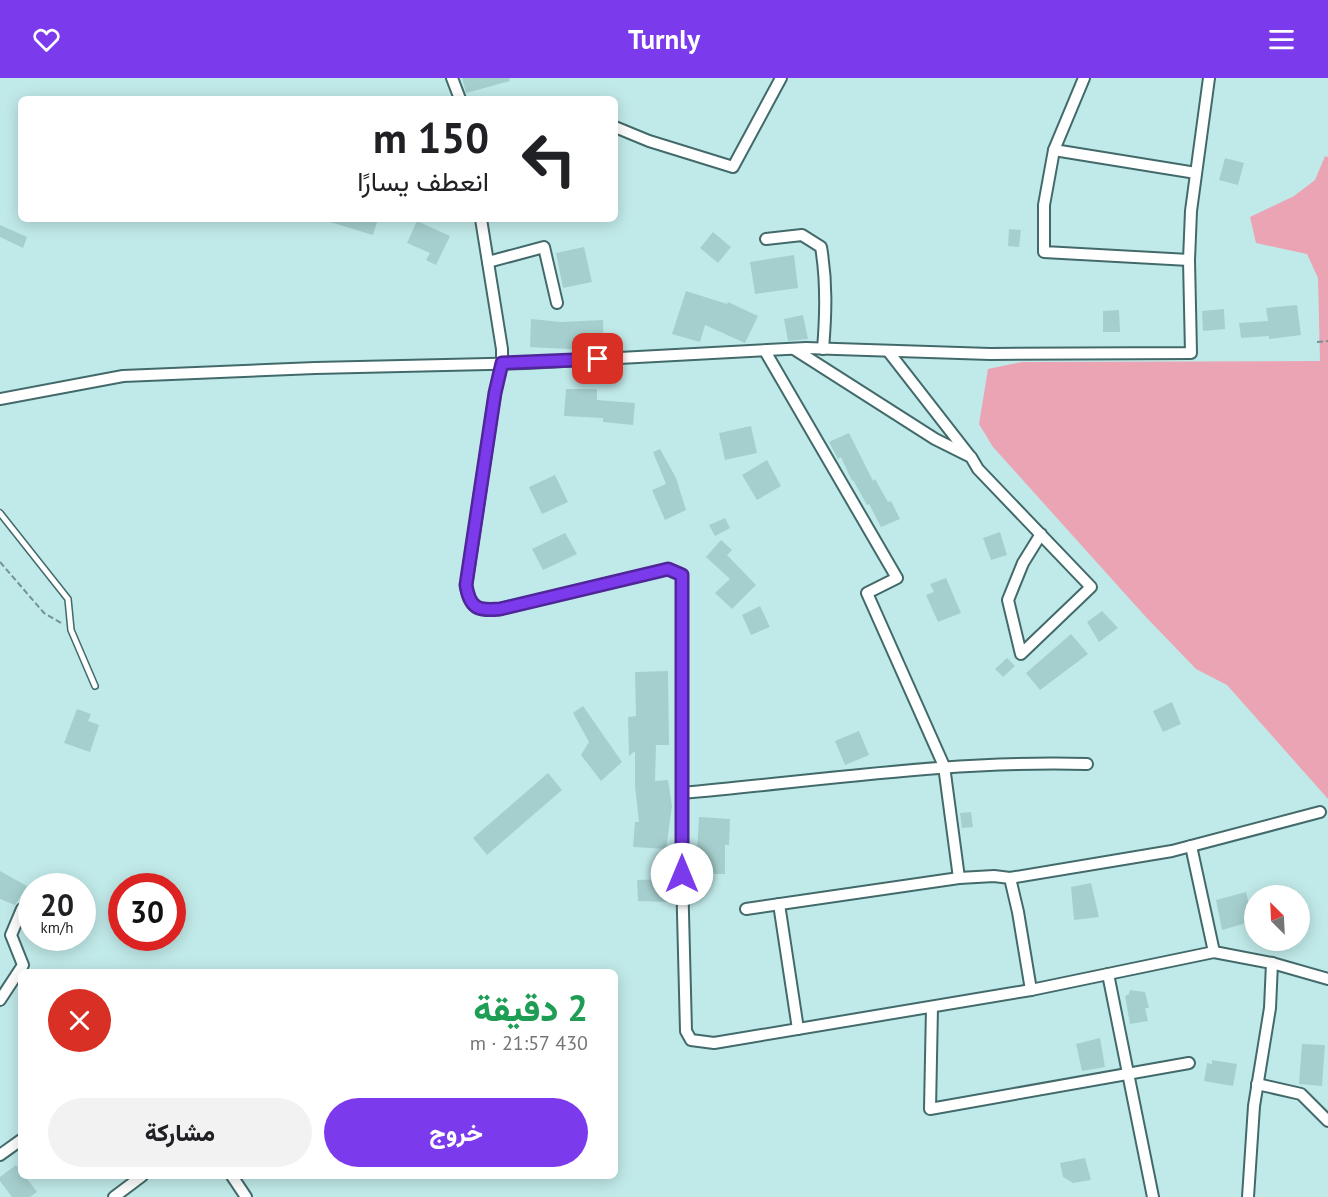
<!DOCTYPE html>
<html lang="ar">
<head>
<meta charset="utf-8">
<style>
  body { margin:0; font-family:"PT Sans",Vazirmatn,sans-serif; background:#f2f2f2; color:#202124; direction:rtl; height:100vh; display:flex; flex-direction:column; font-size:22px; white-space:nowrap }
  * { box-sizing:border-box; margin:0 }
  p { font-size:20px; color:#757577 }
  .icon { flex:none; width:33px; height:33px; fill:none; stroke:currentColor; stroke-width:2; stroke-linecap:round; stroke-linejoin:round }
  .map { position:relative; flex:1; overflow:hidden; direction:ltr }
  .side { position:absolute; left:18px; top:891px; width:600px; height:210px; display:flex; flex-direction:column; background:#fff; border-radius:9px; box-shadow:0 3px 15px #0003; direction:rtl }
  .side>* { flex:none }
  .banner { position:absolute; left:18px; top:18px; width:600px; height:126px; border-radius:9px; box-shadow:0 3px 15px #0003; direction:rtl; background:#fff; color:#202124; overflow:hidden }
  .needle { width:39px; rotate:336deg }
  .tools { position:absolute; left:1244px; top:807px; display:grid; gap:12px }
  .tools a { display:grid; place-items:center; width:66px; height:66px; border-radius:50%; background:#fff; box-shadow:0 3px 15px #0003; font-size:30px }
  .speed { position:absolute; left:18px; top:795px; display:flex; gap:12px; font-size:30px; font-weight:700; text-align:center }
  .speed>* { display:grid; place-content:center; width:78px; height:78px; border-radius:50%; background:#fff; box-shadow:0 3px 15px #0003; line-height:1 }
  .speed small { font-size:15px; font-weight:400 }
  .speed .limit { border:9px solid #d22; background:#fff; color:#111 }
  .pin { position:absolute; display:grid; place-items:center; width:51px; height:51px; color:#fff; margin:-26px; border-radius:12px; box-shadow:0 3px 9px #0006 }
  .me { position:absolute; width:66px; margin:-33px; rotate:0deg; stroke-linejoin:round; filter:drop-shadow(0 0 4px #0008) }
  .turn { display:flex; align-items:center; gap:21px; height:126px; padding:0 30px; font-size:27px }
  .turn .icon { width:78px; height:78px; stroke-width:2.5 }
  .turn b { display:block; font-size:42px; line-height:51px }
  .round { display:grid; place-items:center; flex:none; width:63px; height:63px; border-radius:32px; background:#f2f2f2 }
  .headline { display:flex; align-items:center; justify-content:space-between; height:102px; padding:0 30px }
  h1 { font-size:36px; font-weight:800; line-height:45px; color:#1e9e55 }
  .primary-button { display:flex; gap:12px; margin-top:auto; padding:12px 30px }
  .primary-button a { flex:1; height:69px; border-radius:36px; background:#7c3aed; color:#fff; font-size:24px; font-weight:800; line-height:69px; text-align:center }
  .primary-button a+a { background:#f2f2f2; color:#202124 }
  header { display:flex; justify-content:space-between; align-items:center; height:78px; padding:0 30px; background:#7c3aed; color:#fff; font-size:27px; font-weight:800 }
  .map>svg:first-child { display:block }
  .green { fill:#eba4b4 }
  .building { fill:#a5cfce }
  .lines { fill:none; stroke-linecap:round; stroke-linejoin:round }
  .service-casing { stroke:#436a6a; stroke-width:8 }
  .minor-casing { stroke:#436a6a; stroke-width:14 }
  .path { stroke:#759392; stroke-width:2; stroke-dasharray:6 3; stroke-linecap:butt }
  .service { stroke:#fff; stroke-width:5 }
  .minor { stroke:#fff; stroke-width:10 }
  .route-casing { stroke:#51269a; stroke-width:15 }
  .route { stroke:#7c3aed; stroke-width:10 }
</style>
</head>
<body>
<header><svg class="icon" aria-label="menu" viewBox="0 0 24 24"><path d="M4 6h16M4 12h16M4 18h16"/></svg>Turnly<svg class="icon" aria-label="heart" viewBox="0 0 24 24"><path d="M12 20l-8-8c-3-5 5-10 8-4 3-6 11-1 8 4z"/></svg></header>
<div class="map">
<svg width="1328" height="1119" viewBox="0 0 1328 1119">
  <rect width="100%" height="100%" fill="#c0eae9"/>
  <path class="green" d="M1325,78L1328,79V721L1227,607L1196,591L1145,538L993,369L979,346L988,291L1022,284L1320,283L1318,200L1307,176L1256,165L1250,139L1294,118L1315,102Z"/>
  <g class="building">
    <path d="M462,0H509L510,3L466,15Z"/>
    <path d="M1225,80L1244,85L1238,107L1219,102Z"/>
    <path d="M331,141H378L373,157L330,144Z"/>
    <path d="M417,143L450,158L436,187L426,182L430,175L407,165Z"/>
    <path d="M0,147L27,159L23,170L0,159Z"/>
    <path d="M1009,151L1021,152L1019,169L1008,168Z"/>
    <path d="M713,154L731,169L718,185L700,170Z"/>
    <path d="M584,169L592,204L563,210L556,175Z"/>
    <path d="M794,177L798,210L755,216L750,184Z"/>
    <path d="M686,213L727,226L728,224L758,238L745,265L705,247L700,264L672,256Z"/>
    <path d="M1297,227L1301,257L1269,261V258L1241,260L1239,245L1268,243L1266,230Z"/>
    <path d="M1224,231L1225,251L1203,253L1202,233Z"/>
    <path d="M1119,232L1120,254H1103V233Z"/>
    <path d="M803,237L808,261L788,263L784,241Z"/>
    <path d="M531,241L561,244L603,242L604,273L530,269Z"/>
    <path d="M566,311H597V322L635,325L633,347L603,344V340L564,338Z"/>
    <path d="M751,348L757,375L725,382L719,355Z"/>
    <path d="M849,355L873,403L875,401L888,424L891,423L900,441L881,449L869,426L867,427L853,402L852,403L841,379L838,381L829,364Z"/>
    <path d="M660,371L676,400L686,432L665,442L652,412L666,406L653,374Z"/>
    <path d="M767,382L781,408L757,422L742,397Z"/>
    <path d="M555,397L568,424L542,436L529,409Z"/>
    <path d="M725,440L730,450L715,458L709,447Z"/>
    <path d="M1000,454L1007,477L991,482L983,460Z"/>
    <path d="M565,455L577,476L543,492L532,471Z"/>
    <path d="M721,462L732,472L727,477L756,507L732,531L715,515L730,501L706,479Z"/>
    <path d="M946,500L961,535L938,544L926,517L934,514L930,506Z"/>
    <path d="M760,528L770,549L751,557L742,537Z"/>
    <path d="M1102,533L1118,550L1099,564L1087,544Z"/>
    <path d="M1071,556L1088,576L1040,612L1026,595Z"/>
    <path d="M1007,580L1015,588L1003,599L995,591Z"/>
    <path d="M668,593L669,667H656L655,703L668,702L672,728L666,771L633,769L635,744H639L635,708V673L629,678L628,639L636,638L635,594Z"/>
    <path d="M1172,624L1181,646L1163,654L1153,633Z"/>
    <path d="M583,628L622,684L601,703L581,677L589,664L573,635Z"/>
    <path d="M77,631L91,636L88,643L99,647L90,674L64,665Z"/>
    <path d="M859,653L869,677L845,687L835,663Z"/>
    <path d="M548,695L562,712L487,777L473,760Z"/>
    <path d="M971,734L973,749L962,750L960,735Z"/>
    <path d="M699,739L730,741L729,767H725V796H695V772H697Z"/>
    <path d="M0,793L27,808L15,827L0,821Z"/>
    <path d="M665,801L667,824L638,823L637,802Z"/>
    <path d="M1091,805L1099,839L1074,842L1071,809Z"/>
    <path d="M1246,814L1253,843L1222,852L1216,822Z"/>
    <path d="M1130,912L1145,914L1149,930H1145L1148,943L1130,946L1125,918L1129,916Z"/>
    <path d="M1100,960L1105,989L1082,993L1076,966Z"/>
    <path d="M1302,966L1325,967L1322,1008L1299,1006Z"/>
    <path d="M1212,982L1237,986L1233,1008L1204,1003L1207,985L1212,986Z"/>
    <path d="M1085,1080L1091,1102L1073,1105L1063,1099L1060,1085Z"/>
    <path d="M16,1087L21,1093V1098H25L37,1114L30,1119H12L0,1103V1099Z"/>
  </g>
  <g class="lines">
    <defs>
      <path id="service" d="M0,435L68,521L71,552L95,608"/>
      <g id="minor">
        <path d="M452,0L460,21"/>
        <path d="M1084,0L1054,72L1196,95"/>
        <path d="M615,49L649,63L733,89L781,0"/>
        <path d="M1054,72L1044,127V174L1189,182"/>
        <path d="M481,141L502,271V285L495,315L466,508C470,531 478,533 500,531L668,491L682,497V796L686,953L691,962L714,965L1031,912L1214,874"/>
        <path d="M766,161L802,157L821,169C827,204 826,236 823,271"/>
        <path d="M488,184L544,169L557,225"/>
        <path d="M794,271L935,361L971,379L978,391L1091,509L1021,576L1008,522L1023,485L1041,456"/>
        <path d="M888,273L969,377"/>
        <path d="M0,321L123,298L315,290L526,285L806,270L990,276L1191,275L1189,182L1191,133L1209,0"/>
        <path d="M682,715C818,703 951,682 1087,686"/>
        <path d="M1191,768L1214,874L1272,885L1270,930L1254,1028L1248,1119"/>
        <path d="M959,800L994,798L1010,800L1018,834L1031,912"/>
        <path d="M1010,800L1172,773L1320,734"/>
        <path d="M779,826L798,951"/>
        <path d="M746,831L959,800L944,688L867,515L897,500L765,273"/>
        <path d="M1272,885L1328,901"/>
        <path d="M1108,896L1153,1119"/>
        <path d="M0,922L23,887L11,857L22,831"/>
        <path d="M932,929L930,1031L1189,985"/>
        <path d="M1257,1006L1301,1016L1328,1043"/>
        <path d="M0,1077L21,1062"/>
        <path d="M232,1098L246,1119"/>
        <path d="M114,1119L142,1098"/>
      </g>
    </defs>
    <use href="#service" class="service-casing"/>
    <use href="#minor" class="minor-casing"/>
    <g class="path">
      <path d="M1317,264L1328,263"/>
      <path d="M0,484L44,535L61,545"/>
    </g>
    <use href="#service" class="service"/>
    <use href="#minor" class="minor"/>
  </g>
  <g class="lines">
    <defs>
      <path id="route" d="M598,281L502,285L495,315L466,507C470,531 478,533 500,531L668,491L682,497V796"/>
    </defs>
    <use href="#route" class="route-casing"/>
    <use href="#route" class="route"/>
  </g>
</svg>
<div class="tools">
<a><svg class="needle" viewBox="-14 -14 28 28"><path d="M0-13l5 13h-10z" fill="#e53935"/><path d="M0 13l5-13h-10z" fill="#757577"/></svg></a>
</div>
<div class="speed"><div>20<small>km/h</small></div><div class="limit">30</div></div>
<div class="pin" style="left:598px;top:281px;background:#d93025"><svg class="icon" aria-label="arrive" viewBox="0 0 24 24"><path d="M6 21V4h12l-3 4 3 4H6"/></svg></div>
<svg class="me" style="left:682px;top:796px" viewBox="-20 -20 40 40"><circle r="19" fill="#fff"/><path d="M0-13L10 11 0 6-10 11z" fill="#7c3aed"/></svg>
<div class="banner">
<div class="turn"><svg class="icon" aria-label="left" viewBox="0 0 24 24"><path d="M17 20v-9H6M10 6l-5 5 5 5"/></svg><div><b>150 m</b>انعطف يسارًا</div></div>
</div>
<section class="side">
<div class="headline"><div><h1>2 دقيقة</h1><p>430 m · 21:57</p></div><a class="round" style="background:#d93025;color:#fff"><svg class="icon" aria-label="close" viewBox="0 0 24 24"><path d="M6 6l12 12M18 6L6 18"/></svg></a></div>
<div class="primary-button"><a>خروج</a><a>مشاركة</a></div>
</section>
</div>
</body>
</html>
